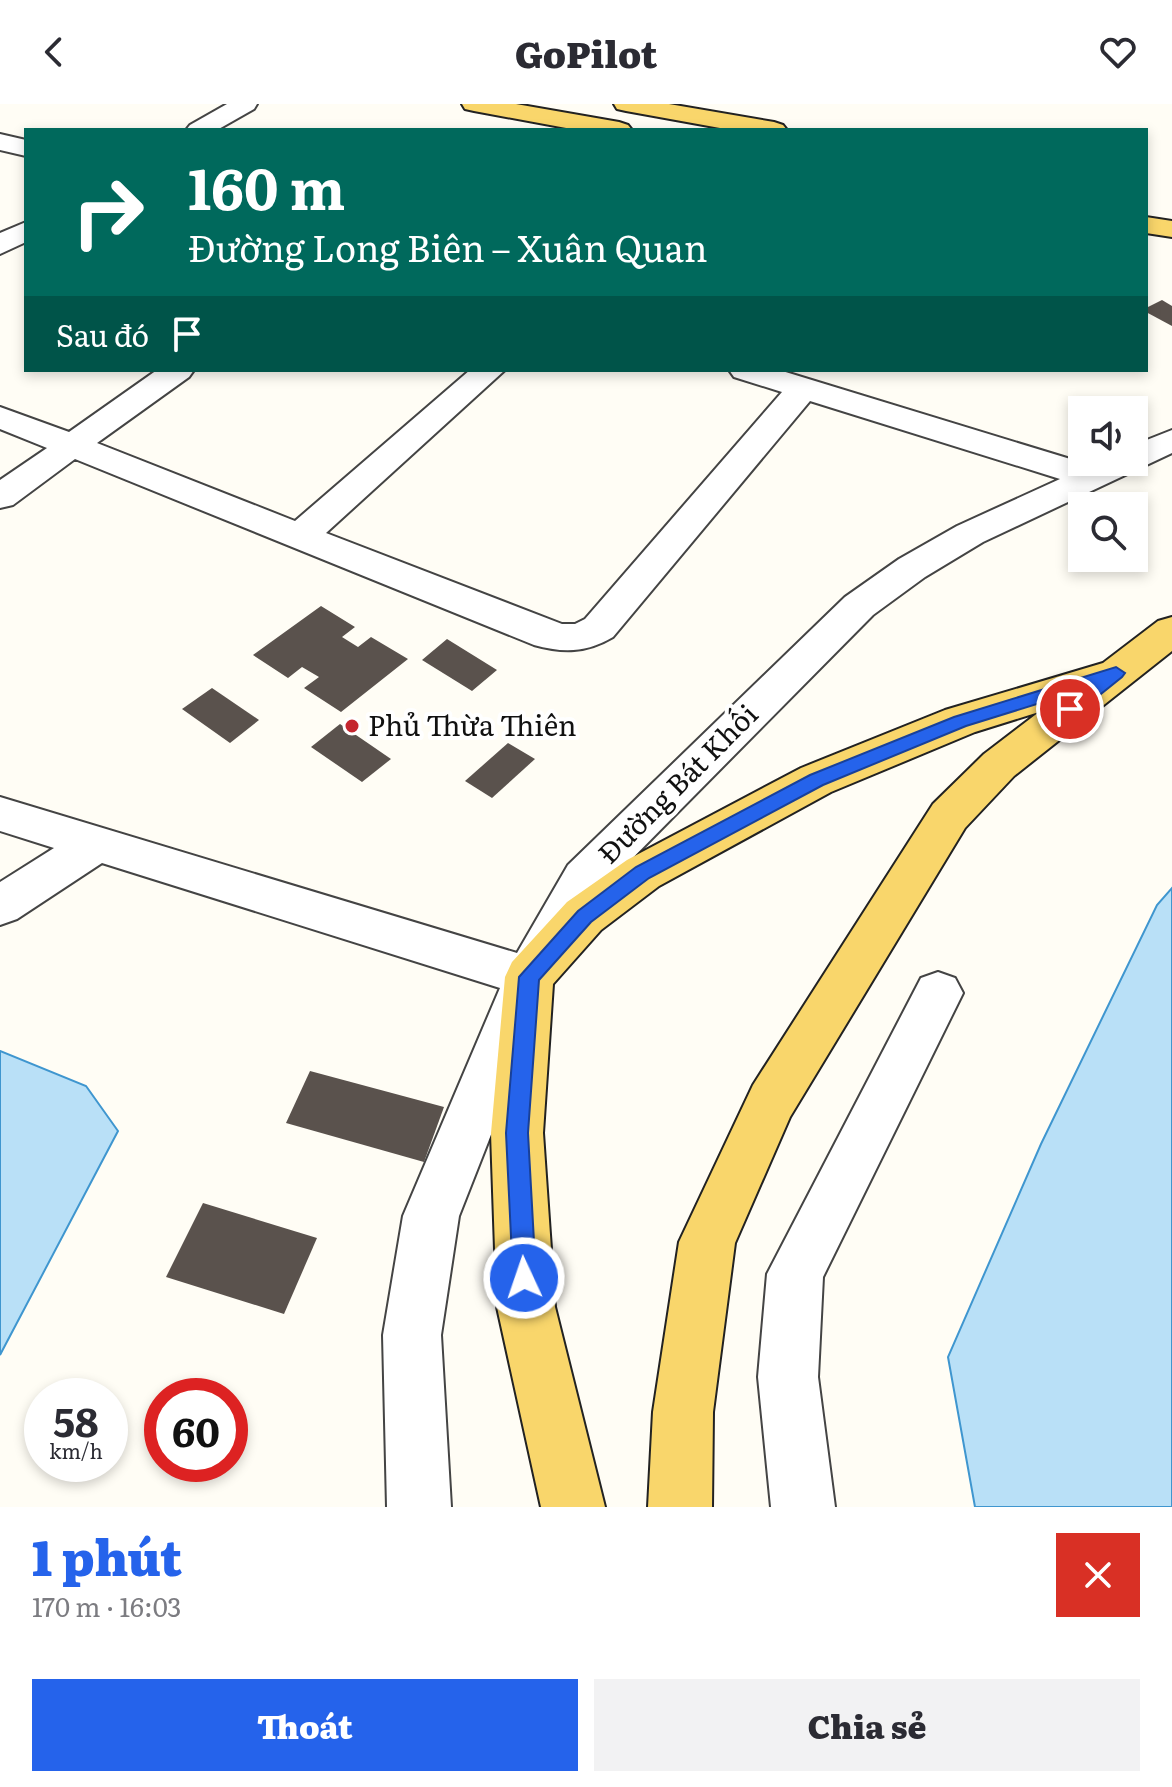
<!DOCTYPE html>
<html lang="vi">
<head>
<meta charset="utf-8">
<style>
  body { margin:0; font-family:Literata,serif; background:#f2f2f3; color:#2b2b33; height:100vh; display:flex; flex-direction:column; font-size:30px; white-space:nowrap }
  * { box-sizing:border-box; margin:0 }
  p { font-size:26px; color:#7c7c81 }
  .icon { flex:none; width:44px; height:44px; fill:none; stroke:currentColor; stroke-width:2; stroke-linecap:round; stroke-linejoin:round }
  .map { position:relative; height:1403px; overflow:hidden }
  .details { display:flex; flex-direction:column; background:#fff; flex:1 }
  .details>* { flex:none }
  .banner { position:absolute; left:24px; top:24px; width:1124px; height:244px; border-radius:0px; box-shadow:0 4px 12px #0003; background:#00695c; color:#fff; overflow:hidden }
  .buttons { position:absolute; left:1068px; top:292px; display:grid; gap:16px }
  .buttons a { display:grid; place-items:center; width:80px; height:80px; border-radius:0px; background:#fff; box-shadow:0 4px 12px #0003; font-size:40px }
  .speed { position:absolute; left:24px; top:1274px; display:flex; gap:16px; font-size:40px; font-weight:700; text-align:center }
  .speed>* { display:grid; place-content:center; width:104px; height:104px; border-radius:50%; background:#fff; box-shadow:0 4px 12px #0003; line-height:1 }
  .speed small { font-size:20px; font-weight:400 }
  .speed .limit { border:12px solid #d22; background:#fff; color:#111 }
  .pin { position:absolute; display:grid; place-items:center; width:68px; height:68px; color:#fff; margin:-34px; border:4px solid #fff; border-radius:50%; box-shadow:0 2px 8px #0007 }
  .me { position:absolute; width:88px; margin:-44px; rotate:357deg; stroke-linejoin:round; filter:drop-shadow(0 0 6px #0008) }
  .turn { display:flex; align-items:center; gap:28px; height:168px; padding:0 32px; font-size:36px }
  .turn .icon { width:104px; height:104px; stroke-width:2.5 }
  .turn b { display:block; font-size:56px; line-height:68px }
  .then { display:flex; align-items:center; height:76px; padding:0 32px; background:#0003; gap:16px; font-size:30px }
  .round { display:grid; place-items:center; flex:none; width:84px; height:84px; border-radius:0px; background:#f2f2f3 }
  .head { display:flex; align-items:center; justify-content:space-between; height:136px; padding:0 32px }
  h1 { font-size:48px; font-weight:800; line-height:60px; color:#2563eb }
  .cta { display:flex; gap:16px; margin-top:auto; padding:16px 32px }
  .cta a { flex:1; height:92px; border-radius:0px; background:#2563eb; color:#fff; font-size:32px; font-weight:800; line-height:92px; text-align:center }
  .cta a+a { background:#f2f2f3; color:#2b2b33 }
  header { display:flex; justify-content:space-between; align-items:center; height:104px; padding:0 32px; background:#fff; font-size:36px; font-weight:800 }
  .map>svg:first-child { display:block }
  .water { fill:#b9e0f7; stroke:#3f96cf; stroke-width:2 }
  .building { fill:#5a524d }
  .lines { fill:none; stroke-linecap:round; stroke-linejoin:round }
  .minor-casing { stroke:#444; stroke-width:4 }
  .major-casing { stroke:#222; stroke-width:4 }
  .minor { fill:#fff; fill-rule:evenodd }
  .major { fill:#f9d66b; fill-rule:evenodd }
  .route { fill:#2563eb; stroke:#184099; stroke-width:2 }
  .poi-dot { fill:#c4262e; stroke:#fff; stroke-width:3 }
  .labels { text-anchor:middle; stroke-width:8; stroke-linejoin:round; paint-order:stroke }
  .poi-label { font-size:28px; fill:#111; stroke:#fff; text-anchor:start }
  .street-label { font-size:28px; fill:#111; stroke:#fff }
</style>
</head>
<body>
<header><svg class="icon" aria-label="back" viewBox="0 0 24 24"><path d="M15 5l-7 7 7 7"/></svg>GoPilot<svg class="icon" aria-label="heart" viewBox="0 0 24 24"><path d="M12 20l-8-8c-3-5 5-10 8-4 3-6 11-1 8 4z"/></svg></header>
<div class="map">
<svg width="1172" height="1403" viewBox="0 0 1172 1403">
  <rect width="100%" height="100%" fill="#fffdf5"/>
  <g class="water">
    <path d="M1172,784V1403H975L948,1253L1041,1040L1157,801Z"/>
    <path d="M0,947L86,982L118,1027L0,1251Z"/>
  </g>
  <g class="building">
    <path d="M1162,196L1172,202V222L1146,208V204Z"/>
    <path d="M321,502L355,523L342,533L358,543L371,533L408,555L341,608L304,584L319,573L302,563L288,574L253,551Z"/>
    <path d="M447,535L497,566L472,587L422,556Z"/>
    <path d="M212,584L259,616L230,639L182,605Z"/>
    <path d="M340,620L391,655L362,678L311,643Z"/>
    <path d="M508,639L535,655L492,694L465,677Z"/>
    <path d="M310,967L444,1003L424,1058L286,1019Z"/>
    <path d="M203,1099L317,1134L284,1210L166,1173Z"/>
  </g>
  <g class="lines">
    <defs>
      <g id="minor">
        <path d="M227,0H257L254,5L217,26H186L190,21Z"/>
        <path d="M0,30L26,36V52L0,46Z"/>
        <path d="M26,118V138L0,150V129Z"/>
        <path d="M157,266H194L189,273L97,339L295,417L470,266H505L326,429L562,520H575L585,515L782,288L734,273L729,266H779L1090,361L1097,358H1134V341L1172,326V349L983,438L925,473L873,511L600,787L551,878L459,1112L441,1231L451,1403H387L383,1231L403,1112L500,884L102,759L17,815L0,821V778L54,744L0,727V693L517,849L568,761L845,493L899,455L957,422L1060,375L810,297L613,533C586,549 563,549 534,541L75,355L13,401L0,404V376L47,344L0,325V303L69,328Z"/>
        <path d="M938,868L955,874L963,889L823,1173L818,1273L835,1403H771L758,1273L767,1170L921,874Z"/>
      </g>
      <g id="major">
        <path d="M462,0H516L619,18L628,21L632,26H577L474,7L465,5Z"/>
        <path d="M614,0H669L774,18L783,21L787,26H731L626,7L617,5Z"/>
        <path d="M1146,113L1172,117V133L1146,129Z"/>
        <path d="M1172,513V547L1014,672L965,724L790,1013L735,1139L713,1308L712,1403H648L653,1308L679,1138L753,981L933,700L984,650L1039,608L975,628L831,688L659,782L601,826L553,880L543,1029L555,1203L605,1403H541L497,1203L491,1029L505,873L512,858L567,798L627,756L801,664L945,606L1103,559L1158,517Z"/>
      </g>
    </defs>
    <use href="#minor" class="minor-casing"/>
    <use href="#major" class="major-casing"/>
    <use href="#minor" class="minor"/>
    <use href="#major" class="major"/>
  </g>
  <path class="route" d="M1116,563L1125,569L1122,573L1076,610H1064L1061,605L1085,585L966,622L823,681L649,774L591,818L539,876L528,1029L536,1174L533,1182L524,1185L516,1182L513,1174L506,1029L519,873L578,807L636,763L810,671L954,613Z"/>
  <circle class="poi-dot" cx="352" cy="622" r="8"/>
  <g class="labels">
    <g class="poi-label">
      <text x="368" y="632">Phủ Thừa Thiên</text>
    </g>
    <g class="street-label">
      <text transform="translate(678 680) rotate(-45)" y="10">Đường Bát Khối</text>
    </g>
  </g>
</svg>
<div class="buttons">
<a><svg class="icon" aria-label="sound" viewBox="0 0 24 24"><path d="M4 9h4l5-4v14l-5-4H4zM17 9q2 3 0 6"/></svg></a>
<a><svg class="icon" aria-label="search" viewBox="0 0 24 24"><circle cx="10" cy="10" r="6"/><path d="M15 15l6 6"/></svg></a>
</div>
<div class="speed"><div>58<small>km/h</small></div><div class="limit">60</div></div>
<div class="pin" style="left:1070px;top:605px;background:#d93025"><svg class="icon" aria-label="arrive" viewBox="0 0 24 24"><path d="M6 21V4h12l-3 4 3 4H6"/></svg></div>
<svg class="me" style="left:524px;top:1174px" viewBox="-20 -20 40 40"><circle r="17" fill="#2563eb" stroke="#fff" stroke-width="3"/><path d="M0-11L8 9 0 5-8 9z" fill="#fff"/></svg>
<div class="banner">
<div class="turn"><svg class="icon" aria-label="right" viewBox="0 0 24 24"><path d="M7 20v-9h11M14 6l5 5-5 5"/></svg><div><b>160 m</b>Đường Long Biên – Xuân Quan</div></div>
<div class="then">Sau đó<svg class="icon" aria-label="arrive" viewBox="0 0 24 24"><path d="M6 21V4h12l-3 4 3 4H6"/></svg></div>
</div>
</div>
<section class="details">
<div class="head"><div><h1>1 phút</h1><p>170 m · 16:03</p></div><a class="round" style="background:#d93025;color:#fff"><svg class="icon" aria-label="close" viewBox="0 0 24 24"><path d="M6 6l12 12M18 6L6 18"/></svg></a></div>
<div class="cta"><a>Thoát</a><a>Chia sẻ</a></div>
</section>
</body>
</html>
